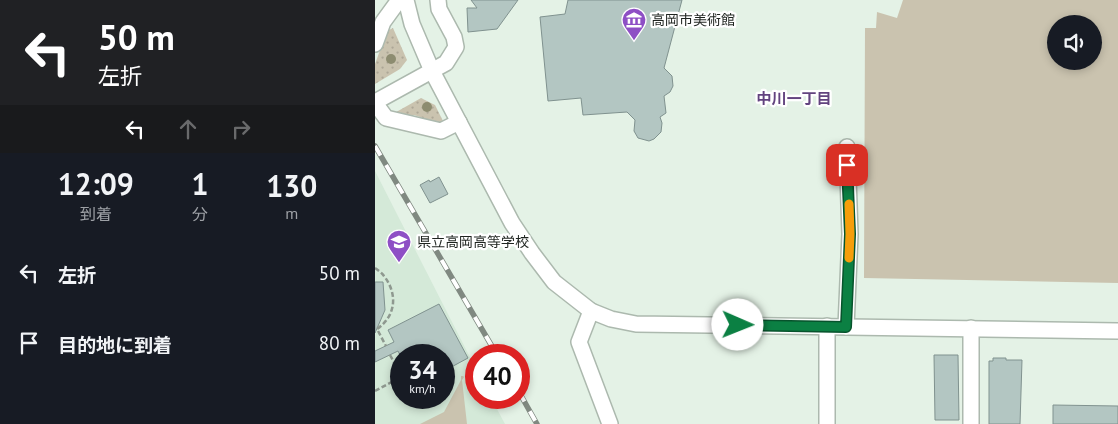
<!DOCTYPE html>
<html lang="ja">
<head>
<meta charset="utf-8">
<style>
  body { margin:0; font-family:"PT Sans","Noto Sans JP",sans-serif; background:#20242c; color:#f1f3f6; height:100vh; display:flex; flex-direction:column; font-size:19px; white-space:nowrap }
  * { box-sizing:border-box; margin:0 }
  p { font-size:16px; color:#9ea1a6 }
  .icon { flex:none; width:28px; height:28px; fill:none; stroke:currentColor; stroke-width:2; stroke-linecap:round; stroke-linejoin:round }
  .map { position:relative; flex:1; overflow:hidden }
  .drawer { display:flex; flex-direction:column; background:#171b24; width:375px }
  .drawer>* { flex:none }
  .banner { background:#202124; color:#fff; overflow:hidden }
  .fabs { position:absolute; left:672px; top:15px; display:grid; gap:10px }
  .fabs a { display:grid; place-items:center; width:55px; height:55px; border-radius:50%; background:#171b24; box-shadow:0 2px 8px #0003; font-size:25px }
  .speed { position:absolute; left:15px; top:344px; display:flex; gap:10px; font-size:25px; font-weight:700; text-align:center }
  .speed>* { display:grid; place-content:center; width:65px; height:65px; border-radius:50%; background:#171b24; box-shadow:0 2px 8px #0003; line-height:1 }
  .speed small { font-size:12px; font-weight:400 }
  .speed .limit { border:8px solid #d22; background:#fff; color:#111 }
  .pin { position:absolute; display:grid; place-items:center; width:42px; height:42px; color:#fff; margin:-21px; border-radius:10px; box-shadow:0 2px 8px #0006 }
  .me { position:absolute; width:55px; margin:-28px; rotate:91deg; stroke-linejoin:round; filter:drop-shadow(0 0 4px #0008) }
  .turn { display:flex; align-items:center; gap:18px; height:105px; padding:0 15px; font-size:22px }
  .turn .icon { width:65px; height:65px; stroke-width:2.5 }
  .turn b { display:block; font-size:35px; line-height:42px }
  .lanes { display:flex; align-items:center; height:48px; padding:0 15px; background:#0003; justify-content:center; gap:25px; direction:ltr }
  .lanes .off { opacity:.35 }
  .eta { display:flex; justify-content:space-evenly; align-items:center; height:85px; text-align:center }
  .eta b { font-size:30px; font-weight:600; line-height:35px }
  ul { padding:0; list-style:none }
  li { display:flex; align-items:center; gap:15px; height:70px; padding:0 15px }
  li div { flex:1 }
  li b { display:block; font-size:19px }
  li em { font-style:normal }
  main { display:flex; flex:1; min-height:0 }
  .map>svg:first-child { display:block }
  .built { fill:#d4e9d8; fill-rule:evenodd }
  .grass { fill:url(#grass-dots) }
  .pitch { fill:#cac3af; fill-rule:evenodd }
  .building { fill:#b3c6c2; stroke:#80928f }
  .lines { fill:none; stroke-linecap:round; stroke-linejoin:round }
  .minor-casing { stroke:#acb9ae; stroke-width:18 }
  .path { stroke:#8e988f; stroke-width:2.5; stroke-dasharray:5 2.5; stroke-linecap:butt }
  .minor { stroke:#fff; stroke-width:15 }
  .rail-casing { stroke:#808981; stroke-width:5.5 }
  .rail { stroke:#fff; stroke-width:4; stroke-dasharray:11; stroke-linecap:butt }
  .tree { fill:#8d8c70 }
  .route-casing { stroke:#07532c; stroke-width:12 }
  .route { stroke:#0b8043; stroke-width:9 }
  .slow { stroke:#f59e0b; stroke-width:9 }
  .labels { text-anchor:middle; stroke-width:4.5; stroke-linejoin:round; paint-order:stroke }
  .poi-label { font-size:14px; fill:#1e231f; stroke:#fff; text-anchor:start }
  .neighbourhood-label { font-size:15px; font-weight:bold; fill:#62437f; stroke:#fff }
</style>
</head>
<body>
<main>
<section class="drawer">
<div class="banner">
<div class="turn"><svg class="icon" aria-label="left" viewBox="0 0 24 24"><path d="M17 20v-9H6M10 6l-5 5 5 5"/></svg><div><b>50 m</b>左折</div></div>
<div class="lanes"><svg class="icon" aria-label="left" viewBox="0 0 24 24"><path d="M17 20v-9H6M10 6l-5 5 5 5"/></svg><svg class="icon off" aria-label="ahead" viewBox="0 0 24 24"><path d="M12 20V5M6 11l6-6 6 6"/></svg><svg class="icon off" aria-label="right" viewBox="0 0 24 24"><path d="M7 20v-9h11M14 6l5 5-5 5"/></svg></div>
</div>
<div class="eta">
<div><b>12:09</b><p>到着</p></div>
<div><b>1</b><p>分</p></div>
<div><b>130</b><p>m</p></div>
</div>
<ul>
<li><svg class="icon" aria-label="left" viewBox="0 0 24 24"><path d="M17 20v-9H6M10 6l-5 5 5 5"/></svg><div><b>左折</b></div><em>50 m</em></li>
<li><svg class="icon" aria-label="arrive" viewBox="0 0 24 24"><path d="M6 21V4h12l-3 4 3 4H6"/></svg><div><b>目的地に到着</b></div><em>80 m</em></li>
</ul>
</section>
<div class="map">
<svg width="743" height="424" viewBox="0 0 743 424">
  <defs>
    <pattern id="grass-dots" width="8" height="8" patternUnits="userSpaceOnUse" patternTransform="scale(1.25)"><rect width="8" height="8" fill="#cac3af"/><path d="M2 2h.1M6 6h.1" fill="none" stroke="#ada796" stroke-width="1.8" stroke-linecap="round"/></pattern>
  </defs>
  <rect width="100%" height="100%" fill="#e4f2e6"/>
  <path class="built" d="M0,171L101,369V398H116L130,424H0ZM26,355H69V398H26Z"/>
  <g class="grass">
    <path d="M18,28L32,60L25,69L0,84V64L12,31Z"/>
    <path d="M46,98L60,105L70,125L61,128L57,121L39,115L32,119L16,115Z"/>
  </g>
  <g class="pitch">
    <path d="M528,0H743V283L489,278L490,28H501L502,12L522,18ZM681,24H719V61H681Z"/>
    <path d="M86,376H88L89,377L87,380L92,424H45L69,412L86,380Z"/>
  </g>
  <g class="building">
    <path d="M96,0H143L122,29L93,32L92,8H102Z"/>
    <path d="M193,0H307L289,68L297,76L298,86L295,92L289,96L291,113L285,117L287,123L286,132L279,139L274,141L263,138L259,131L260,120L252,112L208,115L206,98L173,101L165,17L190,14Z"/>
    <path d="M64,177L73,194L55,203L45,185L54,180L55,182Z"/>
    <path d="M0,282H8L10,310L0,333Z"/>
    <path d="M64,304L93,358L69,371V355H25L23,351L0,362V351L19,342L13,330Z"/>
    <path d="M559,355H583L584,420H560Z"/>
    <path d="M618,358H631V360H647L645,424H614V361H618Z"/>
    <path d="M678,405L743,406V424H678Z"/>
  </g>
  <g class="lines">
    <defs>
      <g id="minor">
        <path d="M31,0L37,24L57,71L137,223L157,253L179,282L216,311L236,319L261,324L743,331"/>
        <path d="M0,44L8,22L24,0"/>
        <path d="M0,102L71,63L81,47L79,37L64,9L63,0"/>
        <path d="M0,103L11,118L66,131L84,122"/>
        <path d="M216,311L204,342L235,424"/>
        <path d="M471,327L475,234L472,147"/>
        <path d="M452,424V326"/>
        <path d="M596,424V328"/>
      </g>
    </defs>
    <use href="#minor" class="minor-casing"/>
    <g class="path">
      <path d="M0,268C3,270 7,273 9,276C23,294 21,316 2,329L11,346"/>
      <path d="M15,355L26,375"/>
      <path d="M0,391L26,377"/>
    </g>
    <use href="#minor" class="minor"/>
    <defs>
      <g id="rail">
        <path d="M0,146L122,355"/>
        <path d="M144,392L162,424"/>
      </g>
    </defs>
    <use href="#rail" class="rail-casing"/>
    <use href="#rail" class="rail"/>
  </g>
  <g class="tree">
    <circle cx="16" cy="59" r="5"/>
    <circle cx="52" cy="107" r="5"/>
  </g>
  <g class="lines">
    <defs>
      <path id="route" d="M363,325L471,327L475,234L472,165"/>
    </defs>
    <use href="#route" class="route-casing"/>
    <use href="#route" class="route"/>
    <path class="slow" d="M474,204L475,234L474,258"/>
  </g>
  <defs>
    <symbol id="museum-pin" viewBox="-11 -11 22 30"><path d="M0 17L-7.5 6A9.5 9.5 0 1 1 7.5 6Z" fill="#8e4fc5" stroke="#fff"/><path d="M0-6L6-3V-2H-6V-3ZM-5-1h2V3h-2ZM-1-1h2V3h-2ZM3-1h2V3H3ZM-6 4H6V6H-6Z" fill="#fff"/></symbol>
    <symbol id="school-pin" viewBox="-11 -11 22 30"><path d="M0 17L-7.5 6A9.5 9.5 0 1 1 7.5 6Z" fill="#8e4fc5" stroke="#fff"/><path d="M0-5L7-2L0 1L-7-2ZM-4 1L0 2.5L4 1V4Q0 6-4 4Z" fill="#fff"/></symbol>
  </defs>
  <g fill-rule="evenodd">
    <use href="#museum-pin" x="245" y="6" width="28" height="38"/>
    <use href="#school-pin" x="10" y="228" width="28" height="38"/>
  </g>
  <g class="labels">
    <g class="poi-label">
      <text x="276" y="25">高岡市美術館</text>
      <text x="42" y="247">県立高岡高等学校</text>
    </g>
    <g class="neighbourhood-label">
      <text x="419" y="104">中川一丁目</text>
    </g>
  </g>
</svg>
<div class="fabs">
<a><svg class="icon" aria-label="sound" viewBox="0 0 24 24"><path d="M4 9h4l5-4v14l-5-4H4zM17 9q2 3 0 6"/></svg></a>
</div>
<div class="speed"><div>34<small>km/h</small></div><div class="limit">40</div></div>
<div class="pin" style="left:472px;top:165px;background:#d93025"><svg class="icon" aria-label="arrive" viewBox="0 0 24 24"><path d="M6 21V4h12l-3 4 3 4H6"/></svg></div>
<svg class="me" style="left:363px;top:325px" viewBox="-20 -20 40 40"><circle r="19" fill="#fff"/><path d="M0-13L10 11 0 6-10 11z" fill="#0b8043"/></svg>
</div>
</main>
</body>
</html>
